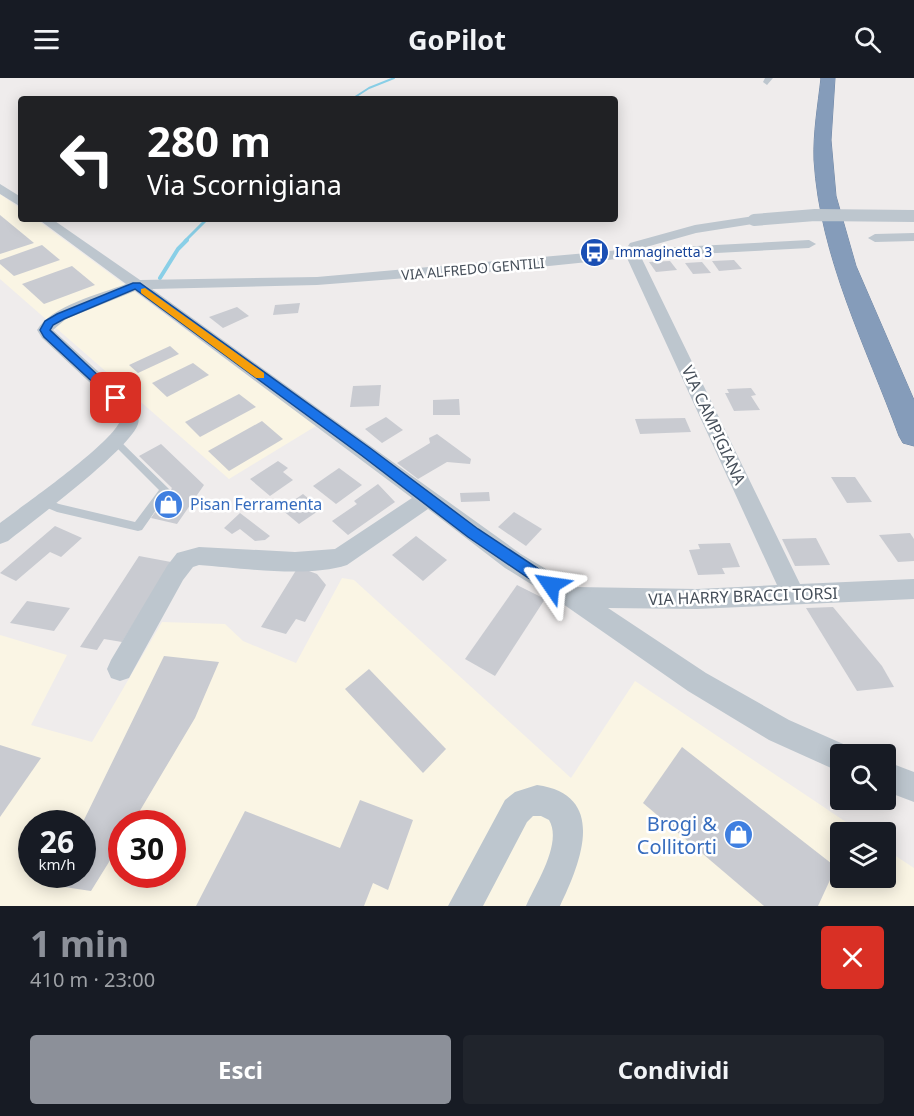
<!DOCTYPE html>
<html lang="it">
<head>
<meta charset="utf-8">
<style>
  body { margin:0; font-family:"Noto Sans",sans-serif; background:#20242c; color:#f1f3f6; height:100vh; display:flex; flex-direction:column; font-size:22px; white-space:nowrap }
  * { box-sizing:border-box; margin:0 }
  p { font-size:20px; color:#9ea1a6 }
  .icon { flex:none; width:33px; height:33px; fill:none; stroke:currentColor; stroke-width:2; stroke-linecap:round; stroke-linejoin:round }
  .map { position:relative; height:828px; overflow:hidden }
  .details { display:flex; flex-direction:column; background:#171b24; flex:1 }
  .details>* { flex:none }
  .guide { position:absolute; left:18px; top:18px; width:600px; height:126px; border-radius:6px; box-shadow:0 3px 15px #0003; background:#202124; color:#fff; overflow:hidden }
  .buttons { position:absolute; left:830px; top:666px; display:grid; gap:12px }
  .buttons a { display:grid; place-items:center; width:66px; height:66px; border-radius:6px; background:#171b24; box-shadow:0 3px 15px #0003; font-size:30px }
  .speed { position:absolute; left:18px; top:732px; display:flex; gap:12px; font-size:30px; font-weight:700; text-align:center }
  .speed>* { display:grid; place-content:center; width:78px; height:78px; border-radius:50%; background:#171b24; box-shadow:0 3px 15px #0003; line-height:1 }
  .speed small { font-size:15px; font-weight:400 }
  .speed .limit { border:9px solid #d22; background:#fff; color:#111 }
  .pin { position:absolute; display:grid; place-items:center; width:51px; height:51px; color:#fff; margin:-26px; border-radius:12px; box-shadow:0 3px 9px #0006 }
  .me { position:absolute; width:66px; margin:-33px; rotate:302deg; stroke-linejoin:round; filter:drop-shadow(0 0 4px #0008) }
  .turn { display:flex; align-items:center; gap:21px; height:126px; padding:0 30px; font-size:27px }
  .turn .icon { width:78px; height:78px; stroke-width:2.5 }
  .turn b { display:block; font-size:42px; line-height:51px }
  .round { display:grid; place-items:center; flex:none; width:63px; height:63px; border-radius:6px; background:#20242c }
  .overview { display:flex; align-items:center; justify-content:space-between; height:102px; padding:0 30px }
  h1 { font-size:36px; font-weight:700; line-height:45px; color:#8c9099 }
  .primary-button { display:flex; gap:12px; margin-top:auto; padding:12px 30px }
  .primary-button a { flex:1; height:69px; border-radius:6px; background:#8c9099; color:#fff; font-size:24px; font-weight:700; line-height:69px; text-align:center }
  .primary-button a+a { background:#20242c; color:#f1f3f6 }
  header { display:flex; justify-content:space-between; align-items:center; height:78px; padding:0 30px; background:#171b24; font-size:27px; font-weight:700 }
  .map>svg:first-child { display:block }
  .commercial { fill:#faf5e4; fill-rule:evenodd }
  .lines { fill:none; stroke-linecap:round; stroke-linejoin:round }
  .stream-far2 { stroke:#89cfe7; stroke-width:2 }
  .stream-far1 { stroke:#89cfe7; stroke-width:3 }
  .stream { stroke:#89cfe7; stroke-width:4 }
  .building { fill:#c9cbd1 }
  .highway-casing { stroke:#7087a5; stroke-width:1 }
  .lane { fill:#bdc6ce; fill-rule:evenodd }
  .street { fill:#bdc6ce; fill-rule:evenodd }
  .highway { fill:#859cba; fill-rule:evenodd }
  .street-bridge { stroke:#bdc6ce; stroke-width:12 }
  .route { fill:#1a73e8; stroke:#114b97; stroke-width:1.5 }
  .slow { fill:#f59e0b }
  .labels { text-anchor:middle; stroke-width:5; stroke-linejoin:round; paint-order:stroke }
  .far-transit-label { font-size:14px; fill:#164399; stroke:#fff; text-anchor:start }
  .far-street-label { font-size:14px; fill:#454e59; stroke:#fff }
  .street-label { font-size:16px; fill:#454e59; stroke:#fff }
  .shop-label { font-size:16px; fill:#366cbe; stroke:#fff; text-anchor:start }
  .near-shop-label { font-size:20px; fill:#366cbe; stroke:#fff; text-anchor:end }
</style>
</head>
<body>
<header><svg class="icon" aria-label="menu" viewBox="0 0 24 24"><path d="M4 6h16M4 12h16M4 18h16"/></svg>GoPilot<svg class="icon" aria-label="search" viewBox="0 0 24 24"><circle cx="10" cy="10" r="6"/><path d="M15 15l6 6"/></svg></header>
<div class="map">
<svg width="914" height="828" viewBox="0 0 914 828">
  <rect width="100%" height="100%" fill="#efecec"/>
  <g class="commercial">
    <path d="M0,116L21,131V141H36L316,348L229,401L0,201Z"/>
    <path d="M342,500L354,502L571,700L635,603L861,754H840V800H885V771L914,790V828H0V557L67,577L31,647L92,664L162,544L225,546L243,563L296,585ZM32,746H82V796H32ZM122,746H172V796H122Z"/>
  </g>
  <g class="lines">
    <path class="stream-far2" d="M352,21L369,10L394,0"/>
    <path class="stream-far1" d="M185,163L207,141"/>
    <path class="stream" d="M160,200L178,171L187,162"/>
  </g>
  <g class="building">
    <path d="M0,137L34,165L0,176Z"/>
    <path d="M42,167L60,182L14,198L0,186V182Z"/>
    <path d="M734,182L742,191L719,193L712,183Z"/>
    <path d="M670,183L677,192L656,194L649,184Z"/>
    <path d="M702,184L711,195L693,196L685,185Z"/>
    <path d="M72,188L95,207L44,226L22,206Z"/>
    <path d="M300,225L298,235L273,237L275,227Z"/>
    <path d="M237,229L249,238L223,250L209,239Z"/>
    <path d="M170,268L179,276L138,295L129,287Z"/>
    <path d="M193,285L209,297L167,319L152,305Z"/>
    <path d="M381,307L379,328L350,329L353,308Z"/>
    <path d="M751,310L756,317L751,318L760,332L734,333L725,315H729L727,311Z"/>
    <path d="M239,316L256,329L200,359L185,344Z"/>
    <path d="M459,321L460,337H433V322Z"/>
    <path d="M386,339L403,352L382,365L365,351Z"/>
    <path d="M685,340L691,354L640,356L635,341Z"/>
    <path d="M262,343L283,361L229,393L208,373Z"/>
    <path d="M437,356L471,381L470,386L447,384L418,401L397,385L430,365L429,360Z"/>
    <path d="M161,366L204,407L177,446L151,440L172,410L139,378Z"/>
    <path d="M278,383L288,390L283,394L293,402L270,418L250,401Z"/>
    <path d="M339,390L362,407L336,426L313,408Z"/>
    <path d="M831,399H855L872,424L847,425Z"/>
    <path d="M378,406L395,424L348,457L332,443L357,426L354,423Z"/>
    <path d="M489,414L490,423L461,424L460,415Z"/>
    <path d="M303,416L321,431L299,446L281,431Z"/>
    <path d="M514,434L542,451L526,468L498,449Z"/>
    <path d="M240,435L270,458L265,462L255,463L240,451L232,456L224,450Z"/>
    <path d="M55,448L82,460L61,479L50,474L16,503L0,495Z"/>
    <path d="M910,455L914,461V483L898,484L879,457Z"/>
    <path d="M416,458L447,482L423,503L392,477Z"/>
    <path d="M816,460L830,487L795,488L782,461Z"/>
    <path d="M730,465L740,489L722,490L725,496L698,497L689,472L700,471L698,466Z"/>
    <path d="M139,478L171,484L122,564L104,561L97,572L80,569Z"/>
    <path d="M298,489L317,496L326,507L305,544L296,541L286,556L261,549Z"/>
    <path d="M517,507L545,521L495,598L465,581Z"/>
    <path d="M27,523L70,530L54,553L10,545Z"/>
    <path d="M833,529L882,588L894,609L857,613L806,530Z"/>
    <path d="M164,578L219,584L195,640L132,746H122V763L91,813L51,807L57,796H82V746Z"/>
    <path d="M369,591L446,671L423,695L345,611Z"/>
    <path d="M0,667L41,680L0,739Z"/>
    <path d="M682,669L836,789L818,828H764L643,725Z"/>
    <path d="M360,722L413,742L388,812L373,805L364,828H196L245,733L340,770Z"/>
  </g>
  <g class="lines">
    <defs>
      <path id="highway" d="M821,0H835L831,62L836,118L856,188L914,322V368L903,365L899,358C866,268 820,180 814,82C813,55 818,27 821,0Z"/>
    </defs>
    <use href="#highway" class="highway-casing"/>
    <path class="lane" d="M115,360L118,361L170,412L142,452L138,453L57,434L38,426L37,423L38,420L42,419L59,426L135,444L159,412L110,363Z"/>
    <g class="street">
      <path d="M765,0H773L767,7L763,4Z"/>
      <path d="M0,106L21,119V129L0,116Z"/>
      <path d="M754,138L760,142L759,145L696,155L639,171L809,162L816,166L809,170L641,179L800,506L914,501V521L697,531L608,530L706,595L789,642L850,669L853,676H840V694L769,662L688,613L563,526L505,490L428,431L347,487C308,500 241,490 199,487L193,489L183,502L129,600L120,603L111,600L107,591L111,582L167,488L177,475L199,469L295,474L335,471L412,420L135,213L66,241L53,252L128,321C133,327 141,337 138,346C130,371 33,443 8,463L0,466V445C25,426 110,367 120,343L116,329L42,260L37,252C51,228 100,216 126,206L38,141H52L140,202L317,199L632,171L628,168L630,165L695,147ZM627,180L777,507L697,511L576,509L521,476L152,211L317,207L510,192Z"/>
      <path d="M914,155V163L875,164L868,160L875,156Z"/>
      <path d="M885,683L914,694V724L885,713Z"/>
      <path d="M537,707C609,717 580,786 560,828H526C535,807 563,765 549,742L541,738H533L527,744L483,828H448L505,722L515,714Z"/>
    </g>
    <use href="#highway" class="highway"/>
    <path class="street-bridge" d="M754,142L815,137L914,138"/>
  </g>
  <path class="route" d="M133,205H140L370,370L478,451L557,503L559,507L557,512L551,514L546,512L468,459L361,377L135,211L64,241L53,247L50,252L122,320L120,322H112L44,259L40,252L45,243L57,236Z"/>
  <path class="slow" d="M145,210L264,295V300H256L141,215V211Z"/>
  <defs>
    <symbol id="bus-disc" viewBox="-11 -11 22 22"><circle r="9.5" fill="#1a4fb4" stroke="#fff"/><path d="M-5-6H5V4H4V6H2V4H-2V6H-4V4H-5ZM-3.5-4V0h7V-4ZM-3.5 1.2v1.5H-2V1.2ZM2 1.2v1.5H3.5V1.2Z" fill="#fff"/></symbol>
    <symbol id="shop-disc" viewBox="-11 -11 22 22"><circle r="9.5" fill="#3f7fe0" stroke="#fff"/><path d="M-5-2.5h2.3a2.7 3.5 0 0 1 5.4 0H5L5.5 6h-11ZM-1.5-2.5h3a1.5 2.3 0 0 0-3 0Z" fill="#fff"/></symbol>
  </defs>
  <g fill-rule="evenodd">
    <use href="#bus-disc" x="578" y="158" width="33" height="33"/>
    <use href="#shop-disc" x="152" y="410" width="33" height="33"/>
    <use href="#shop-disc" x="722" y="740" width="33" height="33"/>
  </g>
  <g class="labels">
    <g class="far-transit-label">
      <text x="615" y="179">Immaginetta 3</text>
    </g>
    <g class="far-street-label">
      <text transform="translate(473 191) rotate(-5)" y="5">VIA ALFREDO GENTILI</text>
    </g>
    <g class="street-label">
      <text transform="translate(714 347) rotate(65)" y="6">VIA CAMPIGIANA</text>
      <text transform="translate(743 518) rotate(-2)" y="6">VIA HARRY BRACCI TORSI</text>
    </g>
    <g class="shop-label">
      <text x="190" y="432">Pisan Ferramenta</text>
    </g>
    <g class="near-shop-label">
      <text x="717" y="753">Brogi &amp;<tspan x="717" dy="23">Collitorti</tspan></text>
    </g>
  </g>
</svg>
<div class="buttons">
<a><svg class="icon" aria-label="search" viewBox="0 0 24 24"><circle cx="10" cy="10" r="6"/><path d="M15 15l6 6"/></svg></a>
<a><svg class="icon" aria-label="layers" viewBox="0 0 24 24"><path d="M12 4l9 5-9 5-9-5zM3 14l9 5 9-5"/></svg></a>
</div>
<div class="speed"><div>26<small>km/h</small></div><div class="limit">30</div></div>
<div class="pin" style="left:116px;top:320px;background:#d93025"><svg class="icon" aria-label="arrive" viewBox="0 0 24 24"><path d="M6 21V4h12l-3 4 3 4H6"/></svg></div>
<svg class="me" style="left:551px;top:507px" viewBox="-20 -20 40 40"><path d="M0-17L14 15 0 8-14 15z" fill="#1a73e8" stroke="#fff" stroke-width="4"/></svg>
<div class="guide">
<div class="turn"><svg class="icon" aria-label="left" viewBox="0 0 24 24"><path d="M17 20v-9H6M10 6l-5 5 5 5"/></svg><div><b>280 m</b>Via Scornigiana</div></div>
</div>
</div>
<section class="details">
<div class="overview"><div><h1>1 min</h1><p>410 m · 23:00</p></div><a class="round" style="background:#d93025;color:#fff"><svg class="icon" aria-label="close" viewBox="0 0 24 24"><path d="M6 6l12 12M18 6L6 18"/></svg></a></div>
<div class="primary-button"><a>Esci</a><a>Condividi</a></div>
</section>
</body>
</html>
